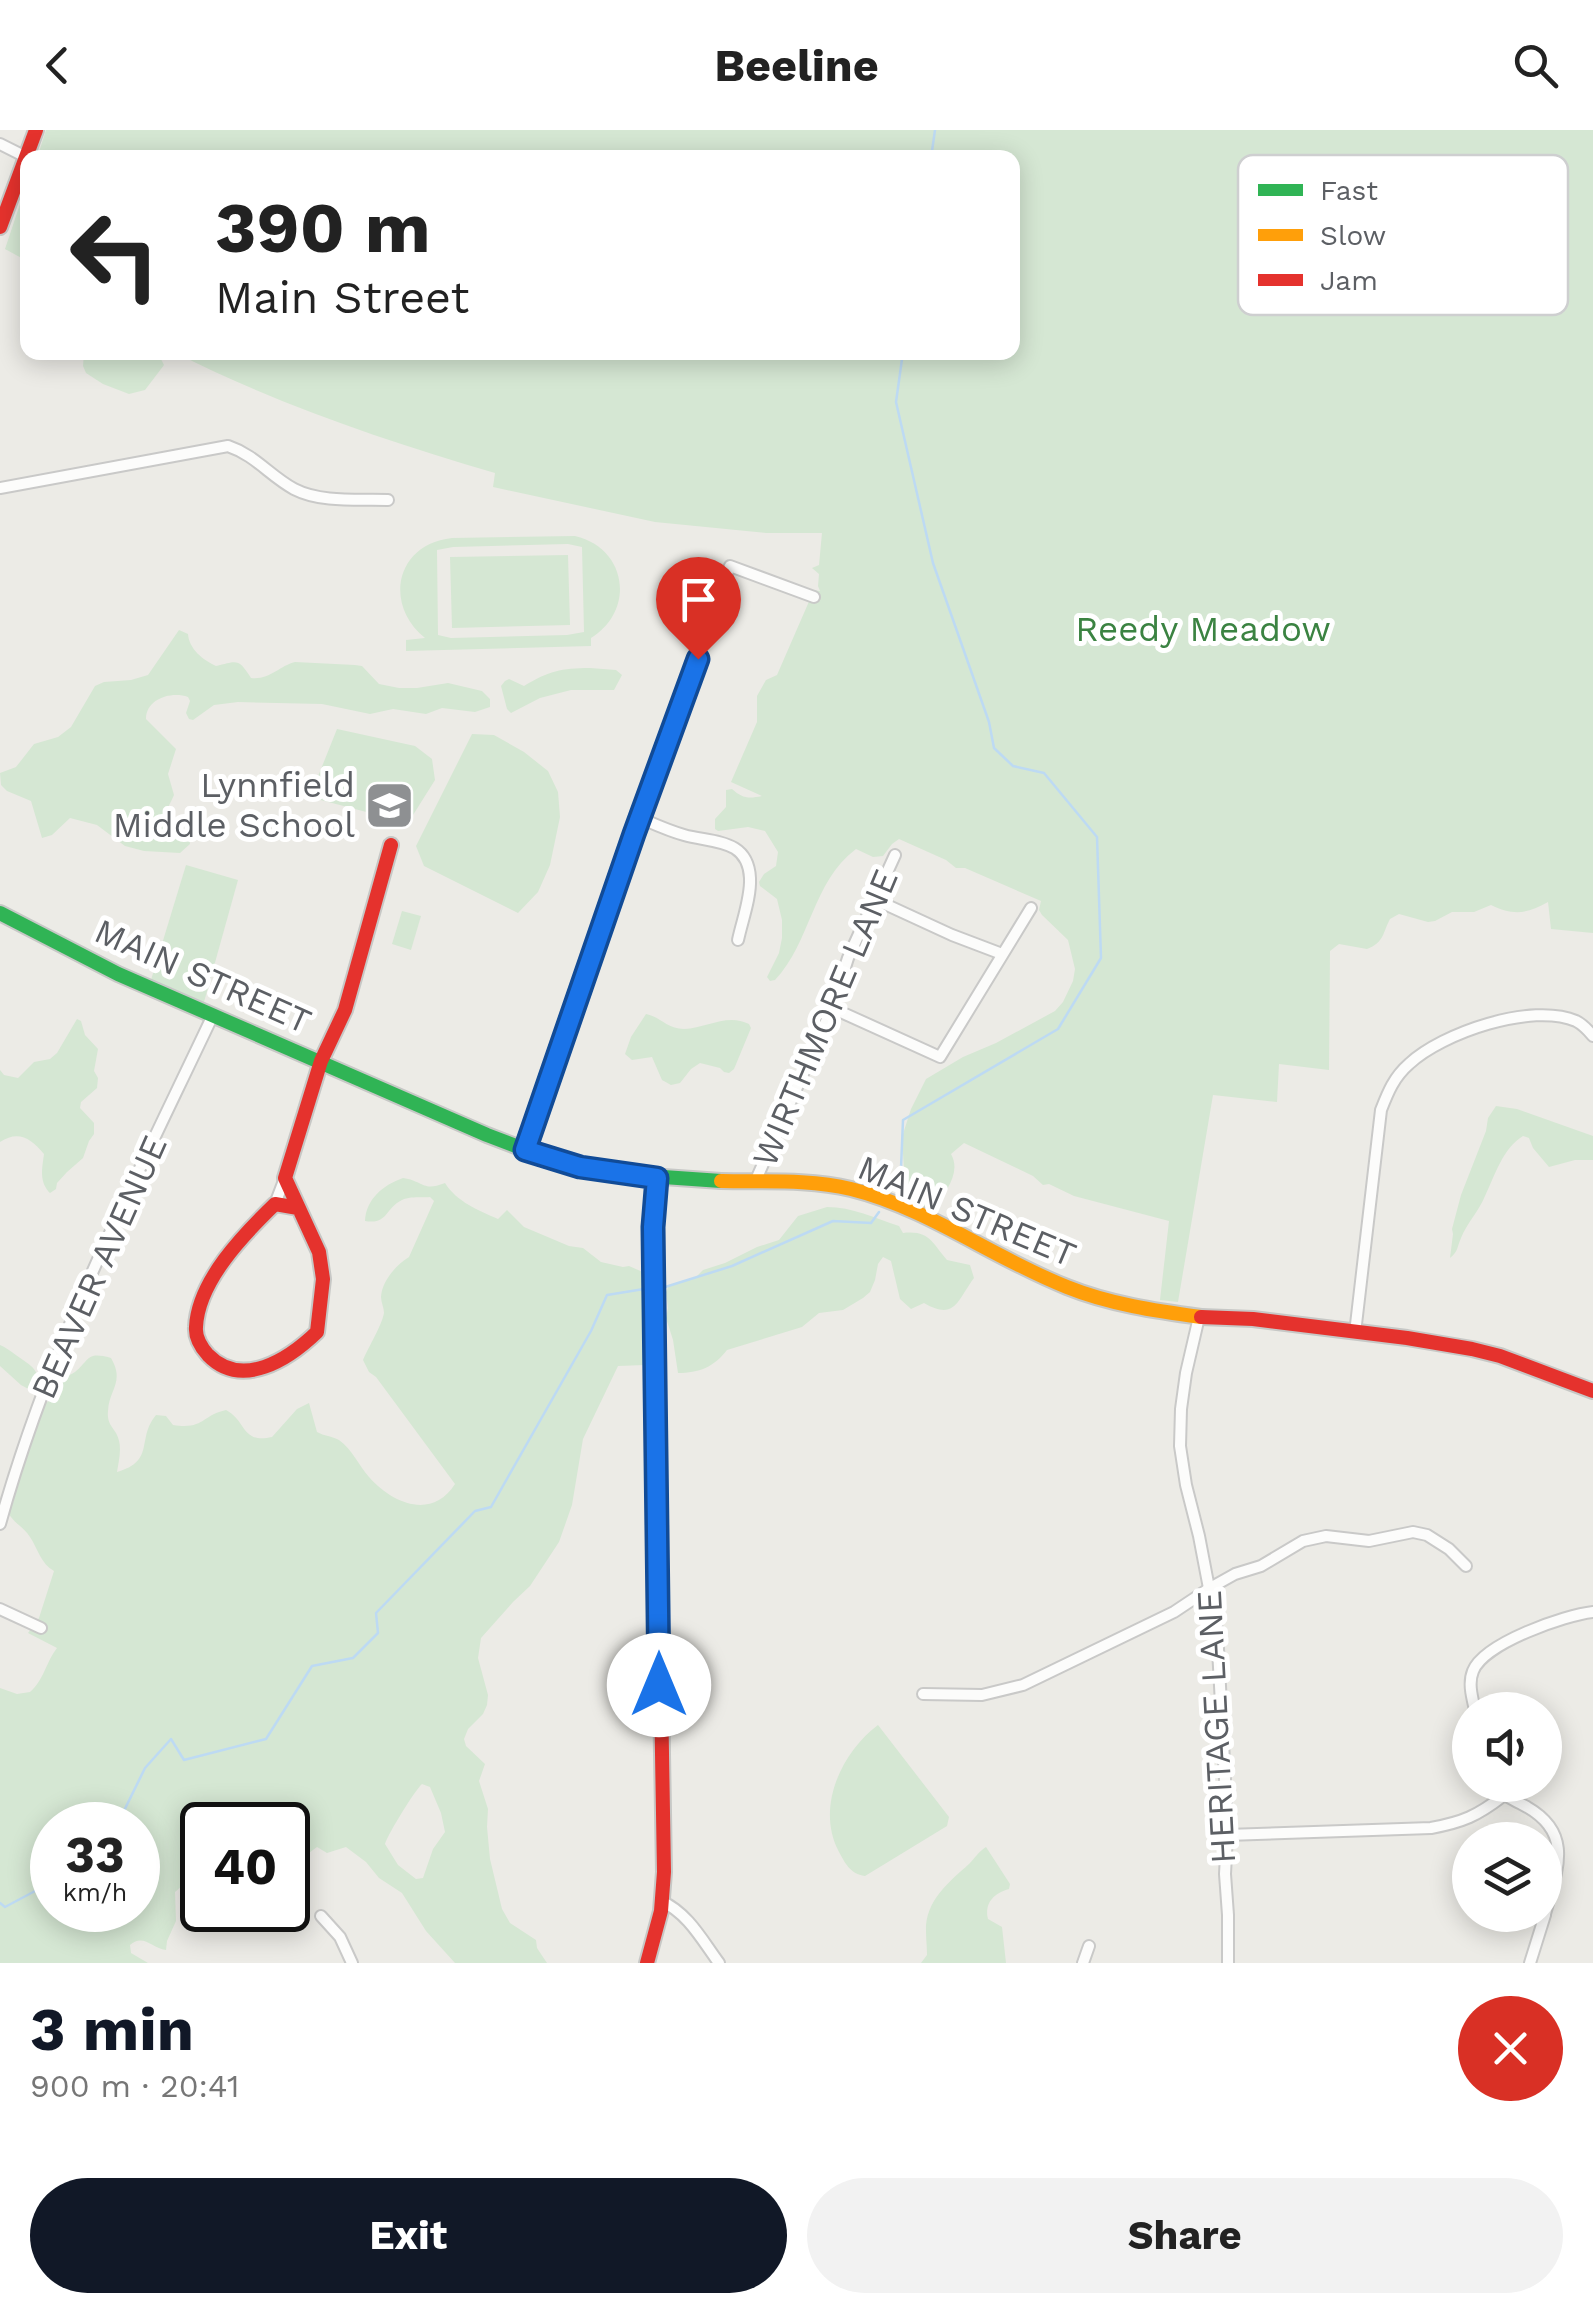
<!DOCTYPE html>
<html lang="en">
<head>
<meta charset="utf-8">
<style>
  body { margin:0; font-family:"Work Sans",sans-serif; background:#f2f2f2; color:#222; height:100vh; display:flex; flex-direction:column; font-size:38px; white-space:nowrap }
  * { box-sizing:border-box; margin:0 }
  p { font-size:32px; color:#767676 }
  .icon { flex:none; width:55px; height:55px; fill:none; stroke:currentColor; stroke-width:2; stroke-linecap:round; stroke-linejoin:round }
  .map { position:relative; height:1833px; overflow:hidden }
  .drawer { display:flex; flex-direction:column; background:#fff; flex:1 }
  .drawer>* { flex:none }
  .banner { position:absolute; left:20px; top:20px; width:1000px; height:210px; border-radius:20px; box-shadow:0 5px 25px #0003; background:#fff; color:#222; overflow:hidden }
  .buttons { position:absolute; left:1452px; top:1562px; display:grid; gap:20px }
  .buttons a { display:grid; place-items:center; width:110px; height:110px; border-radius:50%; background:#fff; box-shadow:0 5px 25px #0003; font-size:50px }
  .speed { position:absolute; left:30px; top:1672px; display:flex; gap:20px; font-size:50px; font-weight:700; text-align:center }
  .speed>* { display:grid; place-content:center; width:130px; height:130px; border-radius:50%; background:#fff; box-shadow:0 5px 25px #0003; line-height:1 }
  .speed small { font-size:25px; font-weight:400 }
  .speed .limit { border:5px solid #111; border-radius:15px; background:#fff; color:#111 }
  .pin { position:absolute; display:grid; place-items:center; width:85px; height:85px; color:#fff; margin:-102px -42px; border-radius:50% 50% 50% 0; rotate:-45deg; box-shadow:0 0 10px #0007 }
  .pin .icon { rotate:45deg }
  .me { position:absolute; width:110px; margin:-55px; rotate:0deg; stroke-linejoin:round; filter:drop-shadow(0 0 8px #0008) }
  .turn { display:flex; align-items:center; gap:35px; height:210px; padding:0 30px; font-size:45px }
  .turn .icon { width:130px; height:130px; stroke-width:2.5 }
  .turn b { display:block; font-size:70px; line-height:85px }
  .round { display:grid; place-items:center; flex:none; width:105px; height:105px; border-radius:52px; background:#f2f2f2 }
  .headline { display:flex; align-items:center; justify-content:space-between; height:170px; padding:0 30px }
  h1 { font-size:60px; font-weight:700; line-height:75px; color:#111827 }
  .cta { display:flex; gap:20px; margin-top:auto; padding:20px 30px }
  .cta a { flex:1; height:115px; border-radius:60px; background:#111827; color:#fff; font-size:40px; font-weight:700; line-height:115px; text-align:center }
  .cta a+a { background:#f2f2f2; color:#222 }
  header { display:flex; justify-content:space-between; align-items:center; height:130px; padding:0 30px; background:#fff; font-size:45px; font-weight:700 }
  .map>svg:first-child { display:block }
  .green { fill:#d5e7d3; fill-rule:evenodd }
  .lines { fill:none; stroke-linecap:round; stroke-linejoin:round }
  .stream { stroke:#bddaf3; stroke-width:2.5 }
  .street-casing { stroke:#c9c9c8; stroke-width:14 }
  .fast-casing { stroke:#c7c8c6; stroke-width:18 }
  .slow-casing { stroke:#c7c8c6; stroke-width:18 }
  .jam-casing { stroke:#c7c8c6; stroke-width:18 }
  .street { stroke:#fcfcfb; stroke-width:10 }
  .fast { stroke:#30b455; stroke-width:14 }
  .slow { stroke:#ff9f0a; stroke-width:14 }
  .jam { stroke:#e5322d; stroke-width:14 }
  .route-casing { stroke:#114b97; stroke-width:25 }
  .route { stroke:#1a73e8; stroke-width:18 }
  .labels { text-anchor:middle; stroke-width:10; stroke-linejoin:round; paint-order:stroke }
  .park-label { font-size:35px; fill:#3b8342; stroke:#fff }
  .poi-label { font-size:35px; fill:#5c5f64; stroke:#fff; text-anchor:end }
  .street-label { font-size:35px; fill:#5c5f64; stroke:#fff }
  .key { fill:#fff; stroke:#cecfd0; stroke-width:2.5 }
  .key-label { font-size:28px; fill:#5c5f64 }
</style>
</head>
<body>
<header><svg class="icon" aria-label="back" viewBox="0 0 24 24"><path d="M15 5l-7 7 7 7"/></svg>Beeline<svg class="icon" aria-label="search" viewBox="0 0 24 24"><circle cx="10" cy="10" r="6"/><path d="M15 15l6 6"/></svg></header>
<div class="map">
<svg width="1593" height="1833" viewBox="0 0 1593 1833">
  <rect width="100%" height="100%" fill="#ecebe6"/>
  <g class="green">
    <path d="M46,0H1593V803L1551,799L1548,772C1526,784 1514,786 1491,775L1474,782H1452L1435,791L1428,792L1399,784L1390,789C1383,802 1384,813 1367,819L1339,814L1330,821L1329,940L1279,934L1277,972L1213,965L1178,1172L1160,1170L1169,1091L1074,1066L1049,1054L1043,1055L1033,1046L964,1013L951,1024C962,1044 944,1062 935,1080L924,1078L899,1066L898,1055L904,1040L902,1007L911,979L926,949L963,927L996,913L1055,881L1063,872L1073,851L1075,839L1068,810L1042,785L1039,780L1041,771L965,738H956L946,730L899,709L892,714L883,726L873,727L856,719C812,752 811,812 775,850L770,851L767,847L779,823L782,808V790L777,769L760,756L759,752L764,744L776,736L778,722L765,701L748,697L718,701L715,699V689L726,677V660L732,659C742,668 748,669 762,666L731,652L757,592V566L766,550L777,545L814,460L820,461L818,456L819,444L812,438L819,435L822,403H766L655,392L493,357L495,343C386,311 277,274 176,223L1012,222V28H37Z"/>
    <path d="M27,53L28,131H27L5,119Z"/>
    <path d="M84,223H158L164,235L145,260L129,264L103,254L86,243L83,236Z"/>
    <path d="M575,406C627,418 636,480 591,508V516L406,521V510L425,508C383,474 396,414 452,408ZM568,414L582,417L584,502L567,505L451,508L438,505L437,420L453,417Z"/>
    <path d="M568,425L570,495L452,498L450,427Z"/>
    <path d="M179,500L188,504C189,519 203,530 216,536C238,531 238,528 251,548C270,550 279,536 295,532L355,535L362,536L379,554L399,558H417L448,553L482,561L490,569V577L475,582L442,578L426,584L393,579L370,584L322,574L238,572L214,575L193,590L189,589L186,583L190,571L188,567C171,561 146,569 146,589L176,619L168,644L174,665C169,677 161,686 167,700L189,707L190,714L180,723L144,721L125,716L97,695L70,688L52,705L42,708L31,671L7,661L1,655L0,643L16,637L34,614L58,607L71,597L95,556L104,552L131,550L148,545Z"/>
    <path d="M590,538L616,540L622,545L614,560H571L540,568L511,583L507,579L501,556L505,551L509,549L524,556C549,541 561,538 590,538Z"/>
    <path d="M337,599L415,616L432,629L435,650L408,693L317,669L313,659Z"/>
    <path d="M472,604L494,605L524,622L548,641L558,662L560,687L550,735L538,762L518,783L424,736L416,716Z"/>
    <path d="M186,735L238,750L204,872L151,850Z"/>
    <path d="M402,781L421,786L411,820L392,814Z"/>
    <path d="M646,884C661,887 667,899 684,899C707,898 727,883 749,894L751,898L734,939L729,943L724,942L720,938L700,933L691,939L680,953L671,955L662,950L652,927L632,930L625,924L631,907Z"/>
    <path d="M77,889L81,891L85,905L98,919L94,941L98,948L97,958L81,972L80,978L94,993V1004L89,1011L83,1028L67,1042L57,1053L56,1059L50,1063C39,1052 42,1039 44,1024C31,1008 18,1000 0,1012V940L4,945L18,948L34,932L50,929L57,923Z"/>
    <path d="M1496,976L1517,979L1593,1006V1030H1575L1549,1037L1533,1018L1529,1008L1523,1006C1503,1018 1495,1045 1485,1066C1479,1081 1467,1093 1461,1108C1457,1117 1458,1122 1450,1128L1453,1104L1452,1099L1461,1065L1486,1001L1488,988Z"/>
    <path d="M403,1048C424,1051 422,1062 445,1053C457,1072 478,1080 498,1089L507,1080L524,1097L569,1116L583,1118L601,1132L623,1137L629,1136L645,1143V1235L618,1236L583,1309L572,1375L559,1412L530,1456L513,1472L481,1508L478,1528L488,1565L487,1575L483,1584L468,1599L464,1609L466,1616L485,1634L479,1651L488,1679L487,1697L490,1729L502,1779L510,1793L536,1810L537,1818L547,1833H455L426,1801L402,1763L379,1748L366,1732L346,1717L327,1723L317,1717L294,1734H288V1695H202V1748L183,1755L175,1762L176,1791L167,1811L166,1820C152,1818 143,1803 130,1815L131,1823L148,1833H0V1558L17,1564L30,1562C44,1550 46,1532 57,1518L28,1503L39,1488L54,1441C41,1434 38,1419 30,1407C23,1396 13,1393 8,1382L13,1373L17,1344L41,1276C57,1268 52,1263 61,1251C71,1237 62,1251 75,1242C90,1230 86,1221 111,1228C125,1252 109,1259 108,1281C107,1292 111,1295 116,1303C123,1315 119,1329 117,1342C156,1331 136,1309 156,1285L166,1286L173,1295C204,1300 202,1285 226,1280C247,1291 241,1314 272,1307L297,1279L309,1273L317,1302C324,1306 332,1306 339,1310C352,1319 359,1336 369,1347C393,1374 432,1390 455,1354L376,1247L369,1242L363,1230C368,1218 382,1195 384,1183C384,1178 381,1172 381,1167C382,1151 396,1135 409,1127L434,1071L430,1067C422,1068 410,1066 402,1070C385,1078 388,1095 365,1091C366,1069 383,1055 403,1048ZM422,1654L430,1657L441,1683L445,1702L433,1719L423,1748L416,1749L398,1735L385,1714C388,1704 415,1660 422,1654ZM52,1695H138V1780H52Z"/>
    <path d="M827,1077C852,1077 875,1088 899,1096L903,1103C930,1100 932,1113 947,1130L970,1135L974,1148C957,1171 955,1191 924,1173L911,1179L900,1169L891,1131L883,1127L878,1134L875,1150L870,1162L863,1168L843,1180L819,1183L802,1197L727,1220C714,1237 699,1243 678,1243L673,1210L666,1188L668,1178L666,1162L669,1155L695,1148L703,1140L725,1133L757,1117L779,1110L798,1086Z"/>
    <path d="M0,1215C9,1219 14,1224 23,1230C35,1238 40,1243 37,1259L34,1262L21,1255L0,1236Z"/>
    <path d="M878,1595L949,1687L947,1696L865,1746C850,1744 845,1733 838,1720C816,1676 842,1622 878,1595Z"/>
    <path d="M986,1717L1010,1754L1009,1759C995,1763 984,1772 988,1789L1002,1797L1006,1833H921L927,1825C927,1817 926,1809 926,1801C925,1771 949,1752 969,1734C975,1728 978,1722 986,1717Z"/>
  </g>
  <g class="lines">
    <g class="stream">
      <path d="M931,28L935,0"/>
      <path d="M900,1062L903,990L1058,899L1101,828L1097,707L1044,643L1013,636L994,618L989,592L933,433L896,272L903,222"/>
      <path d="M662,1158L732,1136L833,1091L871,1093L879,1082"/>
      <path d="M117,1695L145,1638L171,1609L184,1630L266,1609L312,1536L353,1528L378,1503L376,1483L475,1381L491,1377L591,1201L607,1165L644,1159"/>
      <path d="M0,1773L5,1777L52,1752"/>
    </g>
    <defs>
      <g id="street">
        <path d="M0,14L26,27"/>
        <path d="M0,358L228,316C255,325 270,346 294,359C321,373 358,369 388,370"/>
        <path d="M640,688C654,694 669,701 684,705C712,713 748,708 750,748C751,768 742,791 738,810"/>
        <path d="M876,770L952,805L1002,824"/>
        <path d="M832,878L940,927L1031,778"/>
        <path d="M525,1020C575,881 622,741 672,602C692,547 708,490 730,436L814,467"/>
        <path d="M755,1052L832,878L848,828L895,725"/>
        <path d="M275,1074L285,1048"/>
        <path d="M1199,1187L1186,1243L1181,1279L1180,1316L1186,1355L1199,1406L1217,1500L1225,1649L1227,1705L1225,1744L1228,1785V1833"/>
        <path d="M1355,1203L1381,980C1388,962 1394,947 1409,934C1442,903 1532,872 1576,891C1582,894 1588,900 1593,906"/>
        <path d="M0,1394C49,1216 134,1052 213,885"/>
        <path d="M0,1479L41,1498"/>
        <path d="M923,1564L982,1565L1023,1555L1174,1482L1210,1458L1235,1444L1261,1436L1303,1411L1326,1406L1369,1411L1413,1402L1427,1405L1449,1419L1466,1436"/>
        <path d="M1475,1580C1472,1567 1468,1553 1473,1541C1484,1513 1565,1485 1593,1482"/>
        <path d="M1494,1655C1504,1666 1514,1670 1527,1677C1574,1704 1557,1740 1545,1784"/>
        <path d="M1227,1705L1431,1698C1463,1692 1477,1686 1503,1666"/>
        <path d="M661,1771C688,1783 702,1810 719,1833"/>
        <path d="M321,1786L340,1807L352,1833"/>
        <path d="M1083,1833L1089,1816"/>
        <path d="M1530,1833L1545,1785"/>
      </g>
      <g id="fast">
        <path d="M0,783L118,844L487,1005L547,1028L620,1044L721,1051"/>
        <path d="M655,1207L653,1097L657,1047"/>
      </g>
      <path id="slow" d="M721,1051C764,1052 809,1049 851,1059C928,1078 993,1128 1067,1157C1109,1174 1156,1181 1201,1187"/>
      <g id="jam">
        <path d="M0,97L36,0"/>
        <path d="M298,1078L275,1074C244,1104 198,1151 196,1197C195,1208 201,1217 208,1225C242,1260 289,1229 317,1202L323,1149L319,1122L285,1048L321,931L345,880L391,715"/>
        <path d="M1201,1187L1253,1189L1407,1208L1472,1219L1500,1226L1593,1261"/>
        <path d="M647,1833L661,1781L664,1742L655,1207"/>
      </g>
    </defs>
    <use href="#street" class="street-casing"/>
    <use href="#fast" class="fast-casing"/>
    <use href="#slow" class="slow-casing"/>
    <use href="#jam" class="jam-casing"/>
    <use href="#street" class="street"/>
    <use href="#fast" class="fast"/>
    <use href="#slow" class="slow"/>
    <use href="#jam" class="jam"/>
  </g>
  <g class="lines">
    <defs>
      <path id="route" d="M659,1555L653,1097L657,1048L580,1037L525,1020L634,704L698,529"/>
    </defs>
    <use href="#route" class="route-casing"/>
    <use href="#route" class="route"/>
  </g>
  <defs>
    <symbol id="school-square" viewBox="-11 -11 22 22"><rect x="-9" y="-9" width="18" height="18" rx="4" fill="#8e9092" stroke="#fff"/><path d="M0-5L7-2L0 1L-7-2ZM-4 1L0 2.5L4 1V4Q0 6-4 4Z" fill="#fff"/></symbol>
  </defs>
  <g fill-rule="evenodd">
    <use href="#school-square" x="362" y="648" width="55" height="55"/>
  </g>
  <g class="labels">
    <g class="park-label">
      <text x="1203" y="511">Reedy Meadow</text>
    </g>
    <g class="poi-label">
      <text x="355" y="667">Lynnfield<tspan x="355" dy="40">Middle School</tspan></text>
    </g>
    <g class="street-label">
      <text transform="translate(203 846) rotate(24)" y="12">MAIN STREET</text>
      <text transform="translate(825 888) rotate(-67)" y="12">WIRTHMORE LANE</text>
      <text transform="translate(967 1081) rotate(23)" y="12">MAIN STREET</text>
      <text transform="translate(99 1137) rotate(-66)" y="12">BEAVER AVENUE</text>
      <text transform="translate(1216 1597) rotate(-93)" y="12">HERITAGE LANE</text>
    </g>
  </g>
  <rect x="1238" y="25" width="330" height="160" rx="15" class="key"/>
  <rect x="1258" y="54" width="45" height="12" fill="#30b455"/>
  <rect x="1258" y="99" width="45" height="12" fill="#ff9f0a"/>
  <rect x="1258" y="144" width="45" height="12" fill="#e5322d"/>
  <g class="key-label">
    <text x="1320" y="70">Fast</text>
    <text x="1320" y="115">Slow</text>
    <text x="1320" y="160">Jam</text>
  </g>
</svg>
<div class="buttons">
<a><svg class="icon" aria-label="sound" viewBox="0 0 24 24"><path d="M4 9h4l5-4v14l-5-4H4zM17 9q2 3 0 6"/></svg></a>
<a><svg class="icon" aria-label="layers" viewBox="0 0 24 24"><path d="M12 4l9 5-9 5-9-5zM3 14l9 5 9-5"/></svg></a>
</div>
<div class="speed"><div>33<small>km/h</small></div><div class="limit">40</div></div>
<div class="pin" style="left:698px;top:529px;background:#d93025"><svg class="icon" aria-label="arrive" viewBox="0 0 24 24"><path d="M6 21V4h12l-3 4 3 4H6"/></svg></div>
<svg class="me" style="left:659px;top:1555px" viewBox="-20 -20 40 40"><circle r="19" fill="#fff"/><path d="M0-13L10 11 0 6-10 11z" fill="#1a73e8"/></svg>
<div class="banner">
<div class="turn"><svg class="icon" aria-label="left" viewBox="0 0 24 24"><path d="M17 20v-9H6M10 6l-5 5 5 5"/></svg><div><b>390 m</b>Main Street</div></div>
</div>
</div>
<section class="drawer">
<div class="headline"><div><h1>3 min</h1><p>900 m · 20:41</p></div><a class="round" style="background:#d93025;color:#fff"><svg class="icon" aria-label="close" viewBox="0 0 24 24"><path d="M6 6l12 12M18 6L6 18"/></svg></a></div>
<div class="cta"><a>Exit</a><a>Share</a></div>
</section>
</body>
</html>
